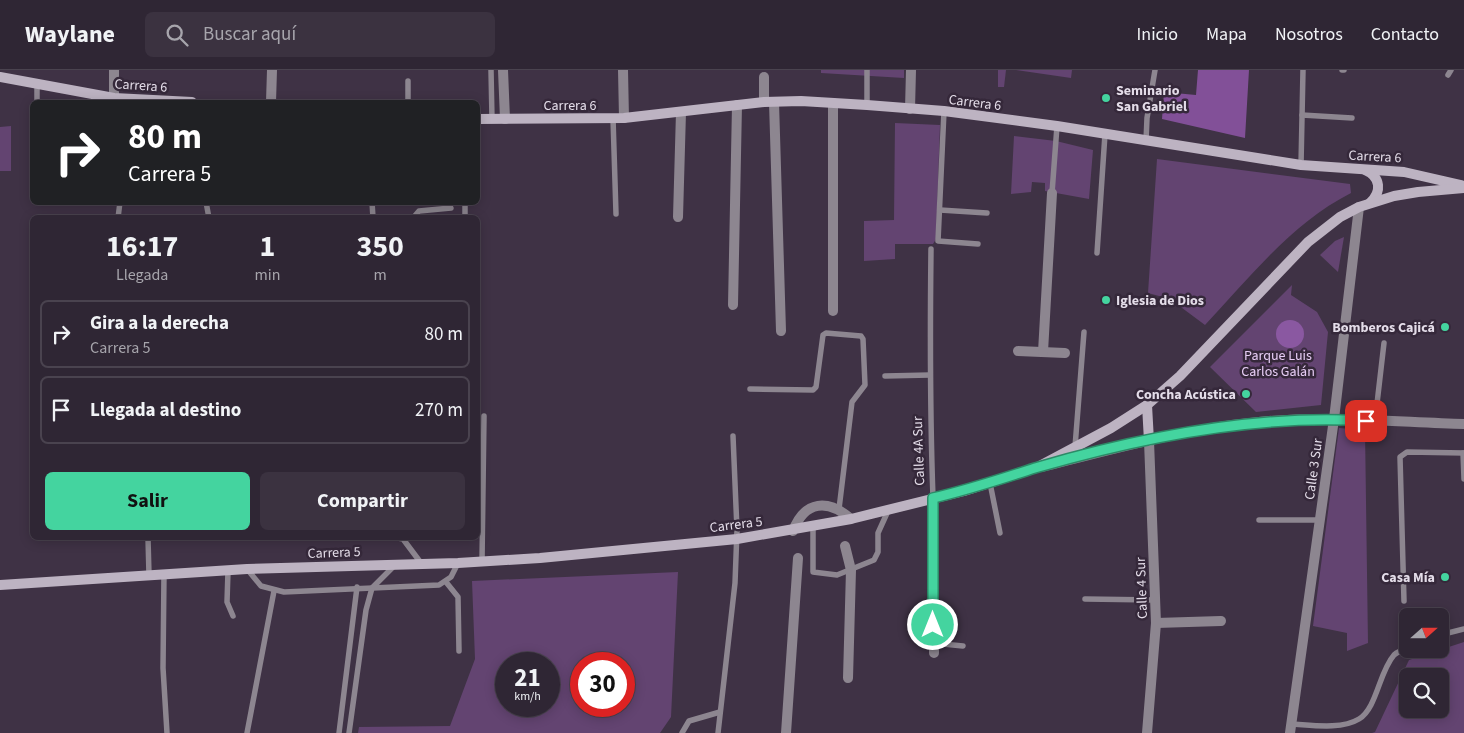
<!DOCTYPE html>
<html lang="es">
<head>
<meta charset="utf-8">
<style>
  body { margin:0; font-family:"Source Sans 3",sans-serif; background:#3b3240; color:#f1f3f6; height:100vh; display:flex; flex-direction:column; font-size:19px; white-space:nowrap }
  * { box-sizing:border-box; margin:0 }
  p { font-size:16px; color:#a7a5ac }
  .icon { flex:none; width:28px; height:28px; fill:none; stroke:currentColor; stroke-width:2; stroke-linecap:round; stroke-linejoin:round }
  .map { position:relative; flex:1; overflow:hidden }
  .panel { position:absolute; left:30px; top:145px; width:450px; height:325px; display:flex; flex-direction:column; background:#2f2634; border-radius:8px; box-shadow:0 2px 12px #0003,0 0 0 1px #4a434f }
  .panel>* { flex:none }
  .hud { position:absolute; left:30px; top:30px; width:450px; height:105px; border-radius:8px; box-shadow:0 2px 12px #0003,0 0 0 1px #4a434f; background:#202124; color:#fff; overflow:hidden }
  .needle { width:32px; rotate:69deg }
  .controls { position:absolute; left:1399px; top:538px; display:grid; gap:10px }
  .controls a { display:grid; place-items:center; width:50px; height:50px; border-radius:8px; background:#2f2634; box-shadow:0 2px 12px #0003,0 0 0 1px #4a434f; font-size:25px }
  .speed { position:absolute; left:495px; top:582px; display:flex; gap:10px; font-size:25px; font-weight:700; text-align:center }
  .speed>* { display:grid; place-content:center; width:65px; height:65px; border-radius:50%; background:#2f2634; box-shadow:0 2px 12px #0003,0 0 0 1px #4a434f; line-height:1 }
  .speed small { font-size:12px; font-weight:400 }
  .speed .limit { border:8px solid #d22; background:#fff; color:#111 }
  .pin { position:absolute; display:grid; place-items:center; width:42px; height:42px; color:#fff; margin:-21px; border-radius:10px; box-shadow:0 2px 8px #0006 }
  .me { position:absolute; width:55px; margin:-28px; rotate:0deg; stroke-linejoin:round; filter:drop-shadow(0 0 4px #0008) }
  .turn { display:flex; align-items:center; gap:18px; height:105px; padding:0 15px; font-size:22px }
  .turn .icon { width:65px; height:65px; stroke-width:2.5 }
  .turn b { display:block; font-size:35px; line-height:42px }
  .eta { display:flex; justify-content:space-evenly; align-items:center; height:85px; text-align:center }
  .eta b { font-size:30px; font-weight:700; line-height:35px }
  .primary-button { display:flex; gap:10px; margin-top:auto; padding:10px 15px }
  .primary-button a { flex:1; height:58px; border-radius:8px; background:#44d49f; color:#111; font-size:20px; font-weight:700; line-height:58px; text-align:center }
  .primary-button a+a { background:#3b3240; color:#f1f3f6 }
  ul { padding:0; list-style:none }
  li { display:flex; align-items:center; gap:15px; height:68px; margin:0 10px 8px; padding:0 5px; border:2px solid #4a434f; border-radius:8px }
  li div { flex:1 }
  li b { display:block; font-size:19px }
  li em { font-style:normal }
  header { display:flex; align-items:center; gap:30px; box-sizing:border-box; height:70px; padding:0 25px; background:#2f2634; border-bottom:1px solid #4a434f }
  header strong { font-size:24px }
  nav { display:flex; gap:28px; margin-inline-start:auto; font-size:18px }
  .search { width:350px; height:45px; background:#3b3240; display:flex; align-items:center; gap:12px; box-sizing:border-box; padding:0 18px; border-radius:8px; color:#a7a5ac; font-size:19px }
  .map>svg:first-child { display:block }
  .green { fill:#634471; fill-rule:evenodd }
  .forest { fill:#825098 }
  .water { fill:#8a58a1 }
  .lines { fill:none; stroke-linecap:round; stroke-linejoin:round }
  .service { stroke:#8d8690; stroke-width:5.5 }
  .minor { stroke:#8d8690; stroke-width:10 }
  .secondary { stroke:#bdb3c2; stroke-width:10 }
  .route-casing { stroke:#2c8a67; stroke-width:12 }
  .route { stroke:#44d49f; stroke-width:9 }
  .poi-dot { fill:#44d49f; stroke:#35283a; stroke-width:2 }
  .labels { text-anchor:middle; stroke-width:5; stroke-linejoin:round; paint-order:stroke }
  .street-label { font-size:14px; fill:#e4dde9; stroke:#35283a }
  .poi-label { font-size:14px; font-weight:bold; fill:#e4dde9; stroke:#35283a; text-anchor:end }
  .park-label { font-size:14px; fill:#e7cdf5; stroke:#35283a }
</style>
</head>
<body>
<header>
<strong>Waylane</strong>
<div class="search"><svg class="icon" aria-label="search" viewBox="0 0 24 24"><circle cx="10" cy="10" r="6"/><path d="M15 15l6 6"/></svg>Buscar aquí</div>
<nav><a>Inicio</a><a>Mapa</a><a>Nosotros</a><a>Contacto</a></nav>
</header>
<div class="map">
<svg width="1464" height="663" viewBox="0 0 1464 663">
  <rect width="100%" height="100%" fill="#3f3245"/>
  <g class="green">
    <path d="M821,0H904V8L821,3Z"/>
    <path d="M998,0H1006L1004,17H998Z"/>
    <path d="M1016,0H1072L1071,8Z"/>
    <path d="M895,53L940,55L936,169L933,174H895V189L864,191V151L894,150Z"/>
    <path d="M11,56V101H0V57Z"/>
    <path d="M1014,66L1056,71L1093,80L1089,129L1045,121V113L1032,112L1031,122L1011,124Z"/>
    <path d="M1157,89L1350,114L1351,123C1292,153 1250,207 1205,255L1170,229L1148,223Z"/>
    <path d="M1344,167L1338,202L1320,185L1335,171Z"/>
    <path d="M1292,215L1291,225L1317,242L1328,262L1321,335L1256,342L1210,297Z"/>
    <path d="M1339,358L1365,360L1368,573L1347,581V563L1313,556Z"/>
    <path d="M678,502L671,647L660,663H358L359,657L450,656L475,589L472,511ZM506,594H549V636H506ZM581,594H624V636H581Z"/>
    <path d="M1464,572V663H1372L1375,662L1409,590ZM1408,606H1440V639H1408Z"/>
  </g>
  <path class="forest" d="M1198,0H1249L1245,68L1162,49L1164,22L1196,25Z"/>
  <circle class="water" cx="1290" cy="264" r="14"/>
  <g class="lines">
    <g class="service">
      <path d="M491,0L492,49"/>
      <path d="M1342,0H1344"/>
      <path d="M1448,5L1451,0"/>
      <path d="M408,11V32"/>
      <path d="M37,14V32"/>
      <path d="M867,35V0"/>
      <path d="M944,41L938,171L978,174"/>
      <path d="M1302,45L1352,48"/>
      <path d="M613,48L616,144"/>
      <path d="M1146,71L1147,48L1155,0"/>
      <path d="M1301,95L1303,0"/>
      <path d="M1052,123L1057,56"/>
      <path d="M206,132L209,148"/>
      <path d="M372,132L373,148"/>
      <path d="M940,140L987,143"/>
      <path d="M118,148L120,132"/>
      <path d="M413,148L419,141L451,138"/>
      <path d="M465,148V132"/>
      <path d="M931,179C930,262 930,345 933,428"/>
      <path d="M1097,183L1105,64"/>
      <path d="M885,306L930,305"/>
      <path d="M750,319L813,320L816,317L823,265L826,263L861,266L863,269L865,315L852,332L839,439"/>
      <path d="M1375,351L1384,273"/>
      <path d="M1075,377L1084,262"/>
      <path d="M1463,383L1464,409"/>
      <path d="M990,413L1000,463"/>
      <path d="M1259,450H1320"/>
      <path d="M813,457V502L837,505L874,490L878,482V463L888,441"/>
      <path d="M148,468L149,505"/>
      <path d="M398,468L403,469L421,493"/>
      <path d="M482,492L484,346"/>
      <path d="M247,499L261,516L284,522L439,515L451,507L458,493"/>
      <path d="M228,501L227,532L233,546"/>
      <path d="M164,504L163,598L167,663"/>
      <path d="M446,512L458,527L459,581"/>
      <path d="M1085,529L1155,530"/>
      <path d="M1404,531L1400,387L1407,382L1464,383"/>
      <path d="M1440,565L1464,559"/>
      <path d="M933,573L963,576"/>
      <path d="M1291,654C1311,655 1341,660 1359,649C1377,638 1379,602 1394,585C1397,582 1403,580 1408,579"/>
      <path d="M247,663L274,521"/>
      <path d="M339,663L357,517"/>
      <path d="M349,663L366,540L372,518L395,495"/>
      <path d="M682,663L689,651L720,642"/>
      <path d="M718,663L735,513L737,460L733,366"/>
    </g>
    <g class="minor">
      <path d="M503,0L505,49"/>
      <path d="M623,0L624,48"/>
      <path d="M114,28V0"/>
      <path d="M271,32L272,0"/>
      <path d="M764,32V7"/>
      <path d="M774,32L781,261"/>
      <path d="M833,33V241"/>
      <path d="M910,39L911,0"/>
      <path d="M678,147L681,42"/>
      <path d="M733,235L737,35"/>
      <path d="M1018,281L1065,283"/>
      <path d="M1043,282L1052,123"/>
      <path d="M1042,397C1113,379 1185,359 1259,352C1326,345 1396,352 1464,354"/>
      <path d="M933,428L934,583"/>
      <path d="M793,461C805,430 828,429 851,449"/>
      <path d="M845,476L851,500L848,608"/>
      <path d="M1156,553L1221,551"/>
      <path d="M786,663L798,488"/>
      <path d="M1147,663L1156,553L1149,371"/>
      <path d="M1290,663L1334,349L1359,137"/>
    </g>
    <g class="secondary">
      <path d="M0,7L114,28L192,32"/>
      <path d="M478,49L624,48L764,32L801,31L867,35L944,41L1057,56L1301,95L1404,102L1461,115"/>
      <path d="M1365,100C1381,107 1382,122 1370,133"/>
      <path d="M1147,335L1149,371"/>
      <path d="M0,515L247,499L458,493L540,488L737,469L851,449L964,421L1036,398L1111,358L1147,335L1180,306L1308,172L1340,147L1359,137L1394,126L1418,122L1464,118"/>
    </g>
  </g>
  <g class="lines">
    <defs>
      <path id="route" d="M933,555V428C968,420 1001,409 1035,398C1138,368 1258,344 1366,351"/>
    </defs>
    <use href="#route" class="route-casing"/>
    <use href="#route" class="route"/>
  </g>
  <g class="poi-dot">
    <circle cx="1106" cy="28" r="5"/>
    <circle cx="1106" cy="230" r="5"/>
    <circle cx="1445" cy="257" r="5"/>
    <circle cx="1246" cy="324" r="5"/>
    <circle cx="1445" cy="507" r="5"/>
  </g>
  <g class="labels">
    <g class="street-label">
      <text transform="translate(141 15) rotate(4)" y="5">Carrera 6</text>
      <text transform="translate(975 32) rotate(7)" y="5">Carrera 6</text>
      <text x="570" y="40">Carrera 6</text>
      <text transform="translate(1375 86) rotate(3)" y="5">Carrera 6</text>
      <text transform="translate(918 381) rotate(-92)" y="5">Calle 4A Sur</text>
      <text transform="translate(1313 399) rotate(-82)" y="5">Calle 3 Sur</text>
      <text transform="translate(736 454) rotate(-7)" y="5">Carrera 5</text>
      <text transform="translate(334 482) rotate(-2)" y="5">Carrera 5</text>
      <text transform="translate(1141 518) rotate(-92)" y="5">Calle 4 Sur</text>
    </g>
    <g class="poi-label">
      <text x="1116" y="25" text-anchor="start">Seminario<tspan x="1116" dy="16">San Gabriel</tspan></text>
      <text x="1116" y="235" text-anchor="start">Iglesia de Dios</text>
      <text x="1435" y="262">Bomberos Cajicá</text>
      <text x="1236" y="329">Concha Acústica</text>
      <text x="1435" y="512">Casa Mía</text>
    </g>
    <g class="park-label">
      <text x="1278" y="290">Parque Luis<tspan x="1278" dy="16">Carlos Galán</tspan></text>
    </g>
  </g>
</svg>
<div class="controls">
<a><svg class="needle" viewBox="-14 -14 28 28"><path d="M0-13l5 13h-10z" fill="#e53935"/><path d="M0 13l5-13h-10z" fill="#a7a5ac"/></svg></a>
<a><svg class="icon" aria-label="search" viewBox="0 0 24 24"><circle cx="10" cy="10" r="6"/><path d="M15 15l6 6"/></svg></a>
</div>
<div class="speed"><div>21<small>km/h</small></div><div class="limit">30</div></div>
<div class="pin" style="left:1366px;top:351px;background:#d93025"><svg class="icon" aria-label="arrive" viewBox="0 0 24 24"><path d="M6 21V4h12l-3 4 3 4H6"/></svg></div>
<svg class="me" style="left:933px;top:555px" viewBox="-20 -20 40 40"><circle r="17" fill="#44d49f" stroke="#fff" stroke-width="3"/><path d="M0-11L8 9 0 5-8 9z" fill="#fff"/></svg>
<div class="hud">
<div class="turn"><svg class="icon" aria-label="right" viewBox="0 0 24 24"><path d="M7 20v-9h11M14 6l5 5-5 5"/></svg><div><b>80 m</b>Carrera 5</div></div>
</div>
<section class="panel">
<div class="eta">
<div><b>16:17</b><p>Llegada</p></div>
<div><b>1</b><p>min</p></div>
<div><b>350</b><p>m</p></div>
</div>
<ul>
<li><svg class="icon" aria-label="right" viewBox="0 0 24 24"><path d="M7 20v-9h11M14 6l5 5-5 5"/></svg><div><b>Gira a la derecha</b><p>Carrera 5</p></div><em>80 m</em></li>
<li><svg class="icon" aria-label="arrive" viewBox="0 0 24 24"><path d="M6 21V4h12l-3 4 3 4H6"/></svg><div><b>Llegada al destino</b></div><em>270 m</em></li>
</ul>
<div class="primary-button"><a>Salir</a><a>Compartir</a></div>
</section>
</div>
</body>
</html>
